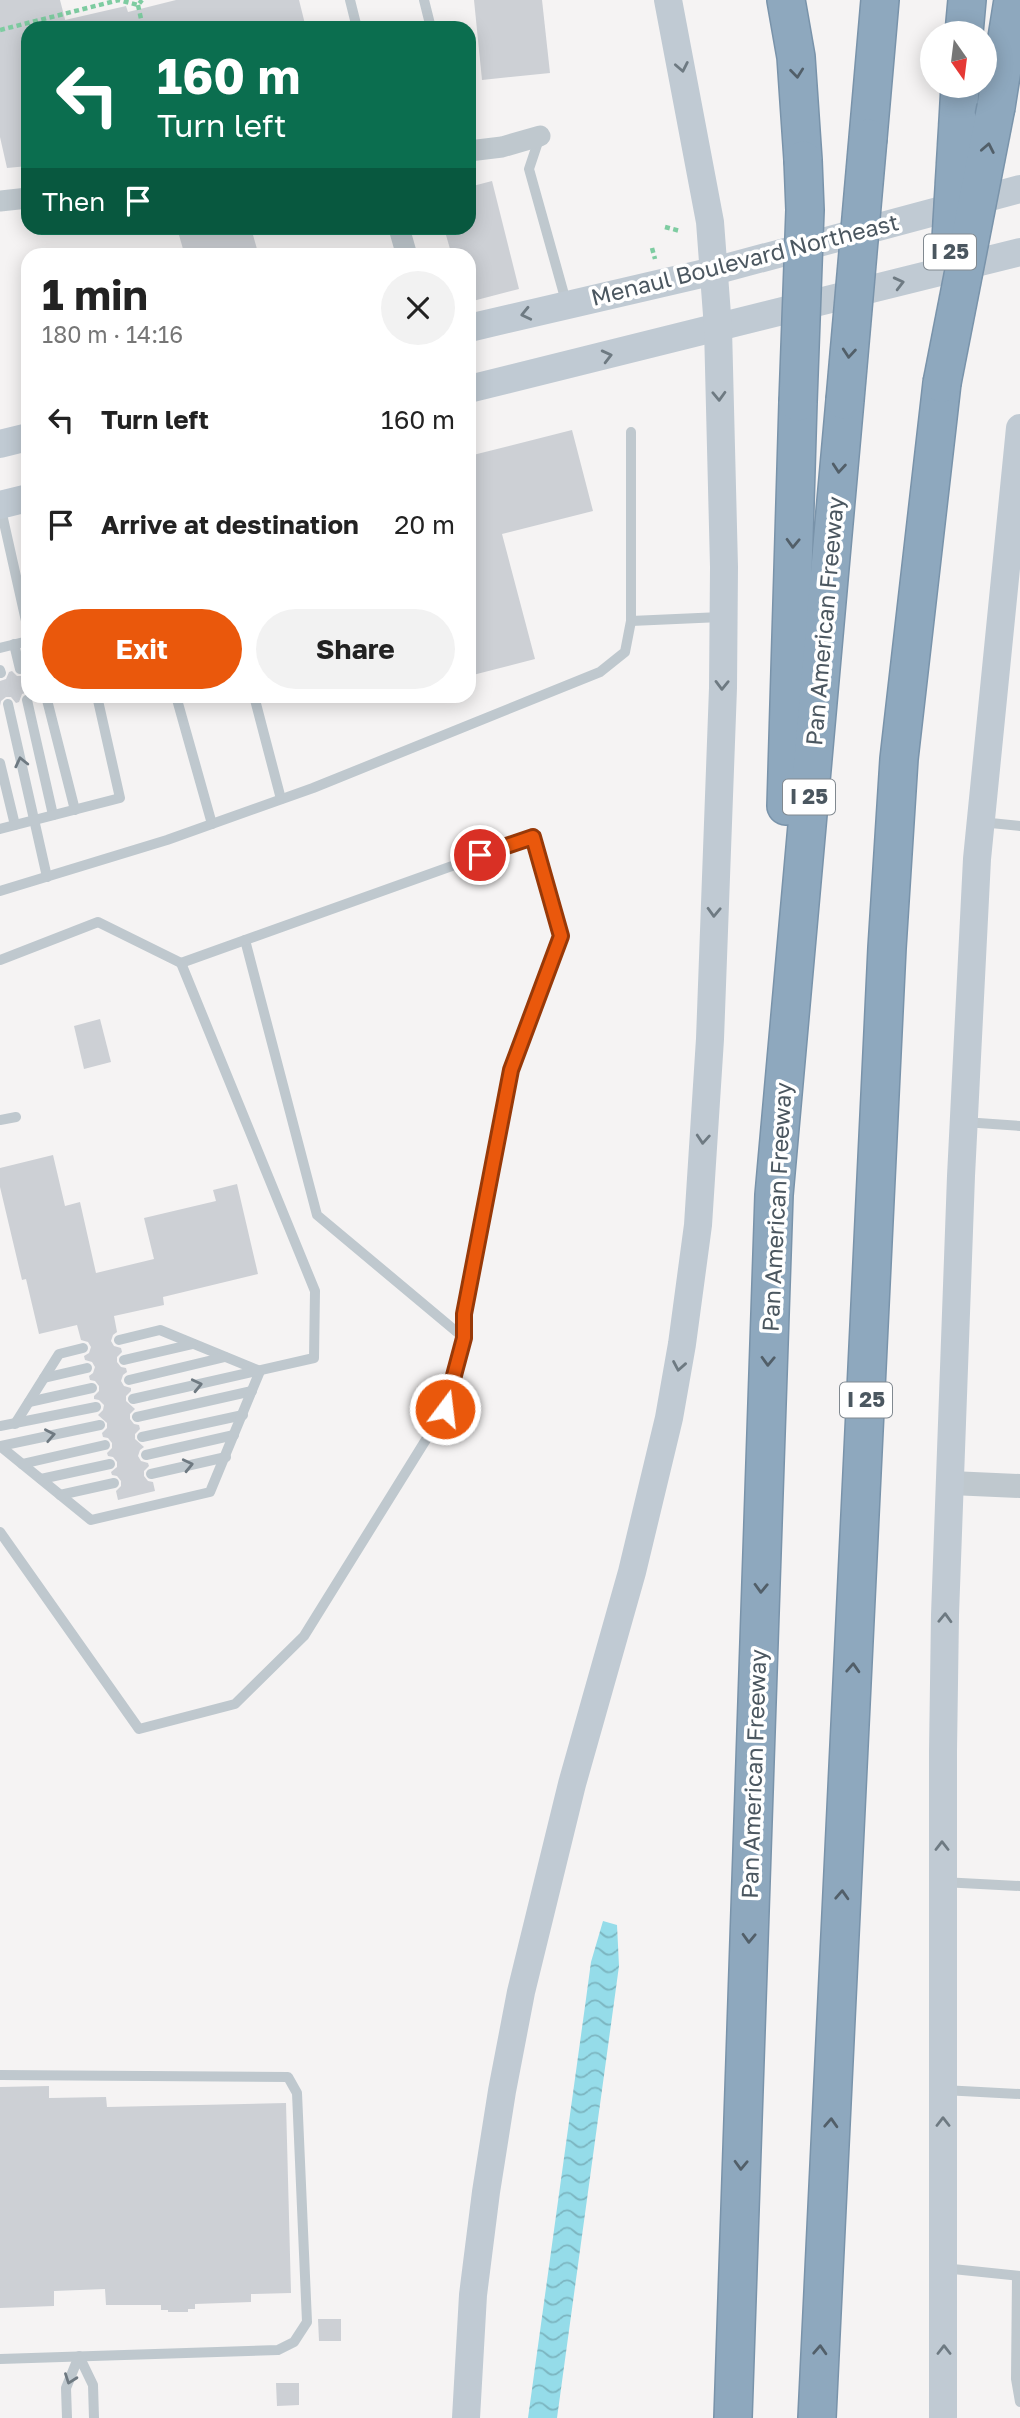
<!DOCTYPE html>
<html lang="en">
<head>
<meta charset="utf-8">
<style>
  body { margin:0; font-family:"Golos Text",sans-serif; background:#f2f2f2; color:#222; height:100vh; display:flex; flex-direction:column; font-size:26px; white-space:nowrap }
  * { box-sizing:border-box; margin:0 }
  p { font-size:23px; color:#767676 }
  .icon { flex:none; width:38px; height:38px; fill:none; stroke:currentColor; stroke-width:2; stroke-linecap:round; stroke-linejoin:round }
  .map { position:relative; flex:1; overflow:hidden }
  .drawer { position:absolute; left:21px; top:248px; width:455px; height:455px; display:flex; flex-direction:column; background:#fff; border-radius:21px; box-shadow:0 4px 18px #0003 }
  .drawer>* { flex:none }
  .banner { position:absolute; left:21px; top:21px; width:455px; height:214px; border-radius:21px; box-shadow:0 4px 18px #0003; background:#0b6e4f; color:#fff; overflow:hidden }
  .needle { width:46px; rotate:166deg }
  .controls { position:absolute; left:920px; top:21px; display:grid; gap:14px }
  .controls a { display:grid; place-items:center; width:77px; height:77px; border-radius:50%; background:#fff; box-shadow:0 4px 18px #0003; font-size:35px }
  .pin { position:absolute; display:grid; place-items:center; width:60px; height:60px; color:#fff; margin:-30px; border:4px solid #fff; border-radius:50%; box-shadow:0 2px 7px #0007 }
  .me { position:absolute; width:77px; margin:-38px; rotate:15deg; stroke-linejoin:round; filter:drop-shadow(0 0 5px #0008) }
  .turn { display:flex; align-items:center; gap:24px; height:147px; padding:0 21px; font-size:32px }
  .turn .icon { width:91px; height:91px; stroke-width:2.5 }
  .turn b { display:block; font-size:49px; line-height:60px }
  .then { display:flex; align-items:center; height:66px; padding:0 21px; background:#0003; gap:14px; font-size:26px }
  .round { display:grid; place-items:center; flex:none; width:74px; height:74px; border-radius:37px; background:#f2f2f2 }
  .headline { display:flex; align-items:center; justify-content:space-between; height:119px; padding:0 21px }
  h1 { font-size:42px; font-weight:700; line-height:52px }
  .primary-button { display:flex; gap:14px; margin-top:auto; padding:14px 21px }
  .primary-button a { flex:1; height:80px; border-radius:42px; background:#ea580c; color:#fff; font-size:28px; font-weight:700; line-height:80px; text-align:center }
  .primary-button a+a { background:#f2f2f2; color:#222 }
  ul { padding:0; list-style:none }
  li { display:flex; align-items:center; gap:21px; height:105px; padding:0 21px }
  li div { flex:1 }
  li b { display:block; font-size:26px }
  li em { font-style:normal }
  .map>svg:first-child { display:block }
  .water { fill:url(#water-waves) }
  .building { fill:#cdd0d5 }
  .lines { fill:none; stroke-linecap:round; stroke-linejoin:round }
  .motorway-casing { stroke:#7993aa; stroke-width:40 }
  .path { stroke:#7ecca1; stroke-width:4.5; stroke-dasharray:5 3.5; stroke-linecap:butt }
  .service { stroke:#bfc8ce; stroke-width:10 }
  .minor { stroke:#bfc8ce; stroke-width:21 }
  .tertiary { stroke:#bfc8ce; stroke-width:24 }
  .secondary { stroke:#c0cad3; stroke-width:28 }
  .motorway { stroke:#8ea8be; stroke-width:37 }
  .motorway-bridge-casing { stroke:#7993aa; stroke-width:40; stroke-linecap:butt }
  .motorway-bridge { stroke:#8ea8be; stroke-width:37 }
  .oneway { stroke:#6e7a82 }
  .oneway2 { stroke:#525f69 }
  .oneway3 { stroke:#6e7981 }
  .route-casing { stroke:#983908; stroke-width:18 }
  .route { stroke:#ea580c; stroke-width:12 }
  .labels { text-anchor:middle; stroke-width:7; stroke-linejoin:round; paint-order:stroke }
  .shield { fill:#fff; stroke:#818990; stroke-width:2 }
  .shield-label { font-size:21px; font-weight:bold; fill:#4b5760 }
  .street-label { font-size:23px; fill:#4b5760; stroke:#fff }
</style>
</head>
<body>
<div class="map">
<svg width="1020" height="2418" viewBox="0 0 1020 2418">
  <defs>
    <pattern id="water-waves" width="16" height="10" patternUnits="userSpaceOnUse" patternTransform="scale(1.75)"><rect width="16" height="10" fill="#95dce9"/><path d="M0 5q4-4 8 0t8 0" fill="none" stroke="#7cb5c0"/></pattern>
  </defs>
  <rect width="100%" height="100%" fill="#f5f3f3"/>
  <path class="water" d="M603,1921L617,1925L619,1966L557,2418H528L586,1999L591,1962Z"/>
  <g class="building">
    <path d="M0,0H60L66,23L65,20L126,6L128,12L176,0H299L306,28H28V166L7,168L0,137Z"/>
    <path d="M474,0H542L550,73L482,80Z"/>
    <path d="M492,181L519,289L469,302V256H452L444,228H469V187Z"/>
    <path d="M177,228H251L259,256H185Z"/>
    <path d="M572,430L593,511L502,534L535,659L469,676V456Z"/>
    <path d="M28,667V692L22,694L19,702L16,703L11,697H6L1,701L0,706V681L6,679L9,672L12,671L17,676H22L27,672Z"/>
    <path d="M100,1019L111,1062L84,1069L74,1026Z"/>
    <path d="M53,1155L65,1206L80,1202L96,1273L154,1259L144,1218L216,1201L213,1190L237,1184L258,1274L163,1297L164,1305L114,1316L117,1332L113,1335L111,1341L114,1346L121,1348L122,1352L117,1357V1362L121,1367L126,1368L127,1372L123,1375L121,1381L124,1386L131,1388V1391L126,1396V1401L135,1409L130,1414V1419L134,1424L139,1425L140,1429L135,1434V1439L144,1447L140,1450L138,1456L141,1461L148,1463L149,1466L144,1471V1476L148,1481L153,1482L155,1491L118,1500L116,1491L121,1486V1481L117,1476L112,1475L111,1472L117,1467V1462L113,1457L108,1456L107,1453L112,1448V1443L108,1438L103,1437L102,1433L107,1428V1423L98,1415L103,1410L104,1405L99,1400L94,1399V1396L99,1391V1386L95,1381L90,1380L89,1376L93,1373L95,1367L92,1362L85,1360L84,1356L89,1353L91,1347L88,1342L81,1340L77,1325L39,1334L26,1279L22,1280L0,1187V1168Z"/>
    <path d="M49,2086V2098L106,2097L107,2107L286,2103L291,2293L251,2294V2302L195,2304V2309H188V2312H168V2310H161V2305H106L105,2289L54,2291V2306L0,2308V2087Z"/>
    <path d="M318,2319H341V2341H319Z"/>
    <path d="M276,2383H299V2405L277,2406Z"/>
  </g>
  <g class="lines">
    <defs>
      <g id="motorway">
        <path d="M786,0L796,57L803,160"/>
        <path d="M964,33L967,0"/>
        <path d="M996,107L1013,0"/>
        <path d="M958,121L960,86"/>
        <path d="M868,138L880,0"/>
        <path d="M786,806L798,402"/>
        <path d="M733,2418L774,1195L845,400"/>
        <path d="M817,2418L887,948L899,759L942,383"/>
      </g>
    </defs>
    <use href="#motorway" class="motorway-casing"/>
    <g class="path">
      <path d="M138,5L143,28"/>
      <path d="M0,30L119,0L138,5L142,0"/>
      <path d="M665,227L680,231"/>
      <path d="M652,248L655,259"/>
    </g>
    <g class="service">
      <path d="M350,0L357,28"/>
      <path d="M424,0L431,28"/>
      <path d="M540,136L529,169L567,305"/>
      <path d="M0,505L28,630"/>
      <path d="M631,621L721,617"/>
      <path d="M14,644L20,669"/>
      <path d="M0,648L28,641"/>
      <path d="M0,670L1,673"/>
      <path d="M46,696L75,810"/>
      <path d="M176,696L212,824"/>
      <path d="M254,696L281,799"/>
      <path d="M27,700L53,815"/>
      <path d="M8,704L47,877"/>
      <path d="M0,763L15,825"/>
      <path d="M981,822L1020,826"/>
      <path d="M0,829L120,798L97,696"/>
      <path d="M0,891L167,840L313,788L600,672L625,652L631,621V432"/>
      <path d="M245,940L317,1215L464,1338"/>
      <path d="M0,960L98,922L181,963"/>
      <path d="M0,1120L16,1117"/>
      <path d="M964,1122L1020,1126"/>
      <path d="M119,1340L160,1330L260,1371"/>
      <path d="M124,1360L193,1344"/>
      <path d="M44,1378L87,1368"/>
      <path d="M129,1380L225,1357"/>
      <path d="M29,1402L92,1388"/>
      <path d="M137,1417L252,1391"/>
      <path d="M15,1424L59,1354L83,1348"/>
      <path d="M0,1426L96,1407"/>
      <path d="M142,1437L243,1415"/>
      <path d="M0,1446L91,1520L210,1492L260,1371"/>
      <path d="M0,1446L100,1425"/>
      <path d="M146,1455L234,1435"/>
      <path d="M22,1464L105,1445"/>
      <path d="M151,1474L226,1457"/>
      <path d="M41,1479L110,1464"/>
      <path d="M60,1495L114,1483"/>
      <path d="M0,1532L139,1729L235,1704L304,1636L445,1409L464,1338V1314L511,1070L561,936L533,837L181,963L315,1291L314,1358L133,1399"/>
      <path d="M942,1882L1020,1886"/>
      <path d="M0,2075L288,2077L297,2093L307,2322L294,2342L278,2350L0,2359"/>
      <path d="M943,2090L1020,2094"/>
      <path d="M943,2268L1020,2276"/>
      <path d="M1017,2276L1016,2379L1020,2402"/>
      <path d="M67,2418L66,2388L79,2356L93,2385L94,2418"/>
    </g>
    <g class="minor">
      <path d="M469,151L502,147L540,136"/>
      <path d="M0,201L28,198"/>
      <path d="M399,228L407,256"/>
    </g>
    <path class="tertiary" d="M951,1483L1020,1486"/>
    <g class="secondary">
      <path d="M469,328L714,271L1020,189"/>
      <path d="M469,389L1020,252"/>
      <path d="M0,444L28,437"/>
      <path d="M0,505L28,498"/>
      <path d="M466,2418L473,2295L486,2192L502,2091L521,1992L572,1784L632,1572L669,1418L682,1344L698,1225L710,1039L723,688L724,567L718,328L710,222L668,0"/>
      <path d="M943,2418V1751L945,1615L961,1176L977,859L1020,428"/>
    </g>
    <use href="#motorway" class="motorway"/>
    <defs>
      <g id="motorway-bridge">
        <path d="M951,239L958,121"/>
        <path d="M942,383L996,107"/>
        <path d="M845,400L868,138"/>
        <path d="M798,402L805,210L803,160"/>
      </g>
    </defs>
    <use href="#motorway-bridge" class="motorway-bridge-casing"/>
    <use href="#motorway-bridge" class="motorway-bridge"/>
  </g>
  <defs><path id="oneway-chevron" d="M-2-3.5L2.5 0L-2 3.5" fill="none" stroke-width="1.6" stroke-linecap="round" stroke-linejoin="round" transform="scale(1.75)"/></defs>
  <g class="oneway">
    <use href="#oneway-chevron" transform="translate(682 67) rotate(79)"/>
    <use href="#oneway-chevron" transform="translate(899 283) rotate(-14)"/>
    <use href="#oneway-chevron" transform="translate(526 314) rotate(167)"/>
    <use href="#oneway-chevron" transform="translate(607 356) rotate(-14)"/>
    <use href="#oneway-chevron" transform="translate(719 396) rotate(88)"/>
    <use href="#oneway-chevron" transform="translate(722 685) rotate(91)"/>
    <use href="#oneway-chevron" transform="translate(714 912) rotate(92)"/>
    <use href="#oneway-chevron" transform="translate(703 1139) rotate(94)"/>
    <use href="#oneway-chevron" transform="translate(679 1366) rotate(100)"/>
    <use href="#oneway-chevron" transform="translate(945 1618) rotate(-88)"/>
    <use href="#oneway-chevron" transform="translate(942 1846) rotate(-90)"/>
    <use href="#oneway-chevron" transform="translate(943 2122) rotate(-90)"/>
    <use href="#oneway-chevron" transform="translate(944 2350) rotate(-90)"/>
  </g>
  <g class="oneway2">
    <use href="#oneway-chevron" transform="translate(797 73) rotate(84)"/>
    <use href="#oneway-chevron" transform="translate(988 148) rotate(-79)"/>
    <use href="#oneway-chevron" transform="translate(849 353) rotate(95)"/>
    <use href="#oneway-chevron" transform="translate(839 468) rotate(95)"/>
    <use href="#oneway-chevron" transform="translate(793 543) rotate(92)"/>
    <use href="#oneway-chevron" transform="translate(768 1361) rotate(92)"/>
    <use href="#oneway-chevron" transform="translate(761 1588) rotate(92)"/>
    <use href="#oneway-chevron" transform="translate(853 1668) rotate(-87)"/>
    <use href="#oneway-chevron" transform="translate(842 1895) rotate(-87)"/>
    <use href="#oneway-chevron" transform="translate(749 1938) rotate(92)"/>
    <use href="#oneway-chevron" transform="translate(831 2123) rotate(-87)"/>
    <use href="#oneway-chevron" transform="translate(741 2165) rotate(92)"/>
    <use href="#oneway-chevron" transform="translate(820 2350) rotate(-87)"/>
  </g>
  <g class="oneway3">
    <use href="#oneway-chevron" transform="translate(21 762) rotate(-103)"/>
    <use href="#oneway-chevron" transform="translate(197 1385) rotate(-13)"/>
    <use href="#oneway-chevron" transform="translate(50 1435) rotate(-11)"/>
    <use href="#oneway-chevron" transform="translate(188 1465) rotate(-13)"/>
    <use href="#oneway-chevron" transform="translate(70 2379) rotate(110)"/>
  </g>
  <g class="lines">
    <defs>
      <path id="route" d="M445,1409L464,1338V1314L511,1070L561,936L533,837L480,855"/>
    </defs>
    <use href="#route" class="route-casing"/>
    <use href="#route" class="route"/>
  </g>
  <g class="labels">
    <g class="shield">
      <rect x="924" y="234.5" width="52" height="35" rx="5"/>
      <rect x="783" y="779.5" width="52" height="35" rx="5"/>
      <rect x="840" y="1382.5" width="52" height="35" rx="5"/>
    </g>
    <g class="shield-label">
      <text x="950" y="259">I 25</text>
      <text x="809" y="804">I 25</text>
      <text x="866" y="1407">I 25</text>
    </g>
    <g class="street-label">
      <text transform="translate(745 260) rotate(-14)" y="8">Menaul Boulevard Northeast</text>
      <text transform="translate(825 621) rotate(-85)" y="8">Pan American Freeway</text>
      <text transform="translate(777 1207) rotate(-87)" y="8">Pan American Freeway</text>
      <text transform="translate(754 1774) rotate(-88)" y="8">Pan American Freeway</text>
    </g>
  </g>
</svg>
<div class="controls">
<a><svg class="needle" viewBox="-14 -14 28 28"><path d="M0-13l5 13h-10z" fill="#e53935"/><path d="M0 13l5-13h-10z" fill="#767676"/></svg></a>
</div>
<div class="pin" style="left:480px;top:855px;background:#d93025"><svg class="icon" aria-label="arrive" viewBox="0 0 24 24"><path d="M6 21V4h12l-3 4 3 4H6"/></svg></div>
<svg class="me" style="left:445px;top:1409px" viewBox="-20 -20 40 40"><circle r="17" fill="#ea580c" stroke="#fff" stroke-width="3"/><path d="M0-11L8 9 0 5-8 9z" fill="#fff"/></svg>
<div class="banner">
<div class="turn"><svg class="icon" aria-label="left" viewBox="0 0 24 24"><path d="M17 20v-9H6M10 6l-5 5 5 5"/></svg><div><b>160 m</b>Turn left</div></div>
<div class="then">Then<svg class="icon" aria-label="arrive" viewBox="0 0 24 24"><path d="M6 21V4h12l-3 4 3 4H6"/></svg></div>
</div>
<section class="drawer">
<div class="headline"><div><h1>1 min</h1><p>180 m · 14:16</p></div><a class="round"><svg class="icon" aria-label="close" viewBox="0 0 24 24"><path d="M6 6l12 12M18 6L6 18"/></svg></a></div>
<ul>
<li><svg class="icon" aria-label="left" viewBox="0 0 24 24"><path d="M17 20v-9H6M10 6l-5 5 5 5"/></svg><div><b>Turn left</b></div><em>160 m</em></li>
<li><svg class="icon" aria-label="arrive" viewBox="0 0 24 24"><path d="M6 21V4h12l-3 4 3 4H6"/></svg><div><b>Arrive at destination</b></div><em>20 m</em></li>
</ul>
<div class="primary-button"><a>Exit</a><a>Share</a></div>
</section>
</div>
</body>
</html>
